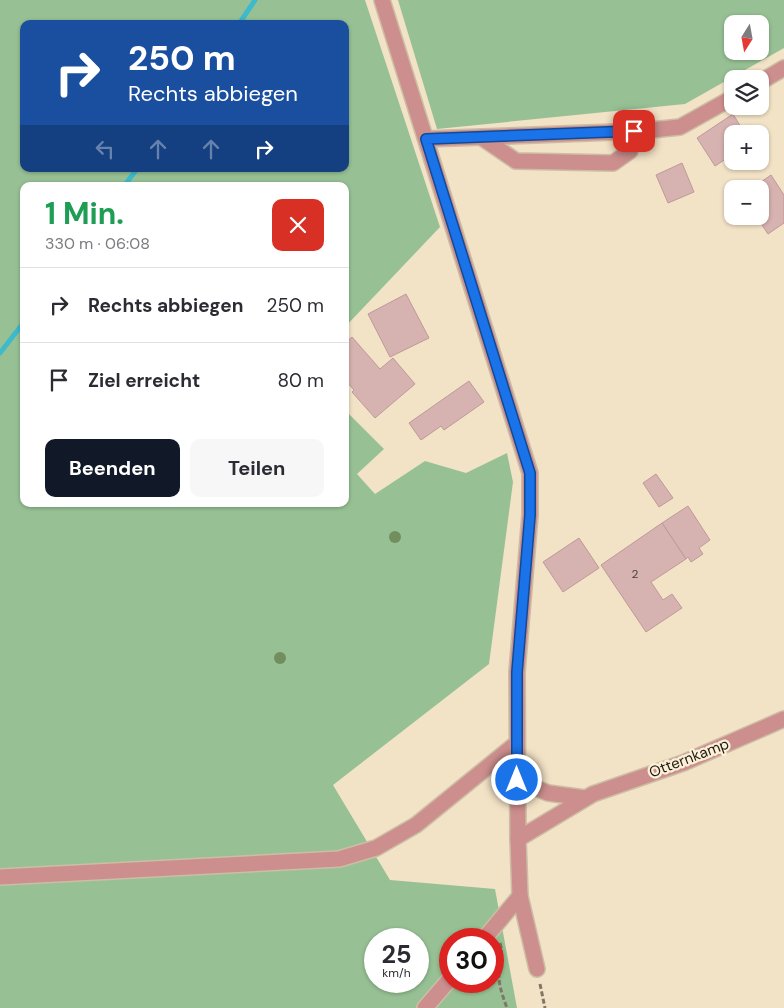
<!DOCTYPE html>
<html lang="de">
<head>
<meta charset="utf-8">
<style>
  body { margin:0; font-family:"DM Sans",sans-serif; background:#f7f7f7; color:#2b2b33; height:100vh; display:flex; flex-direction:column; font-size:19px; white-space:nowrap }
  * { box-sizing:border-box; margin:0 }
  p { font-size:16px; color:#7c7c81 }
  .icon { flex:none; width:28px; height:28px; fill:none; stroke:currentColor; stroke-width:2; stroke-linecap:round; stroke-linejoin:round }
  .map { position:relative; flex:1; overflow:hidden }
  .details { position:absolute; left:20px; top:182px; width:329px; height:325px; display:flex; flex-direction:column; background:#fff; border-radius:10px; box-shadow:0 1px 4px #0004 }
  .details>* { flex:none }
  .guide { position:absolute; left:20px; top:20px; width:329px; height:152px; border-radius:10px; box-shadow:0 1px 4px #0004; background:#1a4fa0; color:#fff; overflow:hidden }
  .needle { width:32px; rotate:191deg }
  .tools { position:absolute; left:724px; top:15px; display:grid; gap:10px }
  .tools a { display:grid; place-items:center; width:45px; height:45px; border-radius:10px; background:#fff; box-shadow:0 1px 4px #0004; font-size:25px }
  .speed { position:absolute; left:364px; top:928px; display:flex; gap:10px; font-size:25px; font-weight:700; text-align:center }
  .speed>* { display:grid; place-content:center; width:65px; height:65px; border-radius:50%; background:#fff; box-shadow:0 1px 4px #0004; line-height:1 }
  .speed small { font-size:12px; font-weight:400 }
  .speed .limit { border:8px solid #d22; background:#fff; color:#111 }
  .pin { position:absolute; display:grid; place-items:center; width:42px; height:42px; color:#fff; margin:-21px; border-radius:10px; box-shadow:0 2px 8px #0006 }
  .me { position:absolute; width:55px; margin:-28px; rotate:0deg; stroke-linejoin:round; filter:drop-shadow(0 0 4px #0008) }
  .turn { display:flex; align-items:center; gap:18px; height:105px; padding:0 25px; font-size:22px }
  .turn .icon { width:65px; height:65px; stroke-width:2.5 }
  .turn b { display:block; font-size:35px; line-height:42px }
  .lanes { display:flex; align-items:center; height:48px; padding:0 25px; background:#0003; justify-content:center; gap:25px; direction:ltr }
  .lanes .off { opacity:.35 }
  .round { display:grid; place-items:center; flex:none; width:52px; height:52px; border-radius:10px; background:#f7f7f7 }
  .head { display:flex; align-items:center; justify-content:space-between; height:85px; padding:0 25px }
  h1 { font-size:30px; font-weight:700; line-height:38px; color:#1e9e55 }
  .button { display:flex; gap:10px; margin-top:auto; padding:10px 25px }
  .button a { flex:1; height:58px; border-radius:10px; background:#111827; color:#fff; font-size:20px; font-weight:700; line-height:58px; text-align:center }
  .button a+a { background:#f7f7f7; color:#2b2b33 }
  ul { padding:0; list-style:none }
  li { display:flex; align-items:center; gap:15px; height:75px; padding:0 25px; border-top:1px solid #e1e1e2 }
  li div { flex:1 }
  li b { display:block; font-size:19px }
  li em { font-style:normal }
  .map>svg:first-child { display:block }
  .green { fill:#97c194; fill-rule:evenodd }
  .lines { fill:none; stroke-linecap:round; stroke-linejoin:round }
  .stream { stroke:#3ebacb; stroke-width:5 }
  .building { fill:#d6b2b0; stroke:#bd9b98 }
  .minor-casing { stroke:#ccbea5; stroke-width:18 }
  .path { stroke:#817764; stroke-width:3; stroke-dasharray:5 2.5; stroke-linecap:butt }
  .minor { stroke:#cd8f8e; stroke-width:15 }
  .tree { fill:#728e5f }
  .route-casing { stroke:#114b97; stroke-width:12 }
  .route { stroke:#1a73e8; stroke-width:9 }
  .labels { text-anchor:middle; stroke-width:4.5; stroke-linejoin:round; paint-order:stroke }
  .number-label { font-size:12px; fill:#4e4139 }
  .street-label { font-size:15px; fill:#211b11; stroke:#fdf0d9 }
</style>
</head>
<body>
<div class="map">
<svg width="784" height="1008" viewBox="0 0 784 1008">
  <rect width="100%" height="100%" fill="#f2e2c6"/>
  <g class="green">
    <path d="M0,0H365L440,227L345,327V186H24V504H345V410L384,449L357,474L375,494L425,461L466,473L507,453L513,482L489,664L333,785L390,880L495,889L517,1008H0ZM24,24H345V169H24ZM375,939H418V981H375ZM450,939H492V981H450Z"/>
    <path d="M398,0H784V48L685,104L437,129ZM732,24H760V51H732Z"/>
  </g>
  <g class="lines">
    <g class="stream">
      <path d="M239,24L255,0"/>
      <path d="M124,186L137,169"/>
      <path d="M0,353L24,322"/>
    </g>
  </g>
  <g class="building">
    <path d="M733,114L745,134H732V155L715,166L697,138Z"/>
    <path d="M682,163L694,192L668,203L656,175Z"/>
    <path d="M771,175L784,195V223L768,234L756,216H760V189H751Z"/>
    <path d="M406,294L429,338L390,357L368,314Z"/>
    <path d="M352,337L380,369L393,358L415,384L375,418L352,392L354,390L345,380V343Z"/>
    <path d="M469,381L484,402L444,430L441,426L421,440L409,423Z"/>
    <path d="M656,474L673,498L659,507L643,483Z"/>
    <path d="M688,506L710,540L699,548L703,554L691,562L688,557L686,559L662,523Z"/>
    <path d="M662,523L686,559L651,582L663,600L672,594L682,608L646,632L601,565Z"/>
    <path d="M579,538L599,568L563,592L543,562Z"/>
  </g>
  <g class="lines">
    <defs>
      <g id="minor">
        <path d="M382,0L530,473V515L517,672L518,839L520,896L537,969"/>
        <path d="M760,82L784,68"/>
        <path d="M481,137L516,161L613,163L630,151L634,131"/>
        <path d="M426,139L642,131L680,127L732,98"/>
        <path d="M517,780L548,793L585,798"/>
        <path d="M518,839L593,794L683,763L784,719"/>
        <path d="M0,877L339,859L376,848L416,825L517,743"/>
        <path d="M484,939L520,896"/>
        <path d="M425,1008L450,979"/>
      </g>
    </defs>
    <use href="#minor" class="minor-casing"/>
    <g class="path">
      <path d="M500,943C504,955 499,960 499,972C498,984 503,997 507,1008"/>
      <path d="M540,984L545,1008"/>
    </g>
    <use href="#minor" class="minor"/>
  </g>
  <g class="tree">
    <circle cx="395" cy="537" r="6"/>
    <circle cx="280" cy="658" r="6"/>
  </g>
  <g class="lines">
    <defs>
      <path id="route" d="M517,780V672L530,515V473L426,139L634,131"/>
    </defs>
    <use href="#route" class="route-casing"/>
    <use href="#route" class="route"/>
  </g>
  <g class="labels">
    <g class="number-label">
      <text x="635" y="578">2</text>
    </g>
    <g class="street-label">
      <text transform="translate(689 758) rotate(-21)" y="5">Otternkamp</text>
    </g>
  </g>
</svg>
<div class="tools">
<a><svg class="needle" viewBox="-14 -14 28 28"><path d="M0-13l5 13h-10z" fill="#e53935"/><path d="M0 13l5-13h-10z" fill="#7c7c81"/></svg></a>
<a><svg class="icon" aria-label="layers" viewBox="0 0 24 24"><path d="M12 4l9 5-9 5-9-5zM3 14l9 5 9-5"/></svg></a>
<a>+</a>
<a>−</a>
</div>
<div class="speed"><div>25<small>km/h</small></div><div class="limit">30</div></div>
<div class="pin" style="left:634px;top:131px;background:#d93025"><svg class="icon" aria-label="arrive" viewBox="0 0 24 24"><path d="M6 21V4h12l-3 4 3 4H6"/></svg></div>
<svg class="me" style="left:517px;top:780px" viewBox="-20 -20 40 40"><circle r="17" fill="#1a73e8" stroke="#fff" stroke-width="3"/><path d="M0-11L8 9 0 5-8 9z" fill="#fff"/></svg>
<div class="guide">
<div class="turn"><svg class="icon" aria-label="right" viewBox="0 0 24 24"><path d="M7 20v-9h11M14 6l5 5-5 5"/></svg><div><b>250 m</b>Rechts abbiegen</div></div>
<div class="lanes"><svg class="icon off" aria-label="left" viewBox="0 0 24 24"><path d="M17 20v-9H6M10 6l-5 5 5 5"/></svg><svg class="icon off" aria-label="ahead" viewBox="0 0 24 24"><path d="M12 20V5M6 11l6-6 6 6"/></svg><svg class="icon off" aria-label="ahead" viewBox="0 0 24 24"><path d="M12 20V5M6 11l6-6 6 6"/></svg><svg class="icon" aria-label="right" viewBox="0 0 24 24"><path d="M7 20v-9h11M14 6l5 5-5 5"/></svg></div>
</div>
<section class="details">
<div class="head"><div><h1>1 Min.</h1><p>330 m · 06:08</p></div><a class="round" style="background:#d93025;color:#fff"><svg class="icon" aria-label="close" viewBox="0 0 24 24"><path d="M6 6l12 12M18 6L6 18"/></svg></a></div>
<ul>
<li><svg class="icon" aria-label="right" viewBox="0 0 24 24"><path d="M7 20v-9h11M14 6l5 5-5 5"/></svg><div><b>Rechts abbiegen</b></div><em>250 m</em></li>
<li><svg class="icon" aria-label="arrive" viewBox="0 0 24 24"><path d="M6 21V4h12l-3 4 3 4H6"/></svg><div><b>Ziel erreicht</b></div><em>80 m</em></li>
</ul>
<div class="button"><a>Beenden</a><a>Teilen</a></div>
</section>
</div>
</body>
</html>
